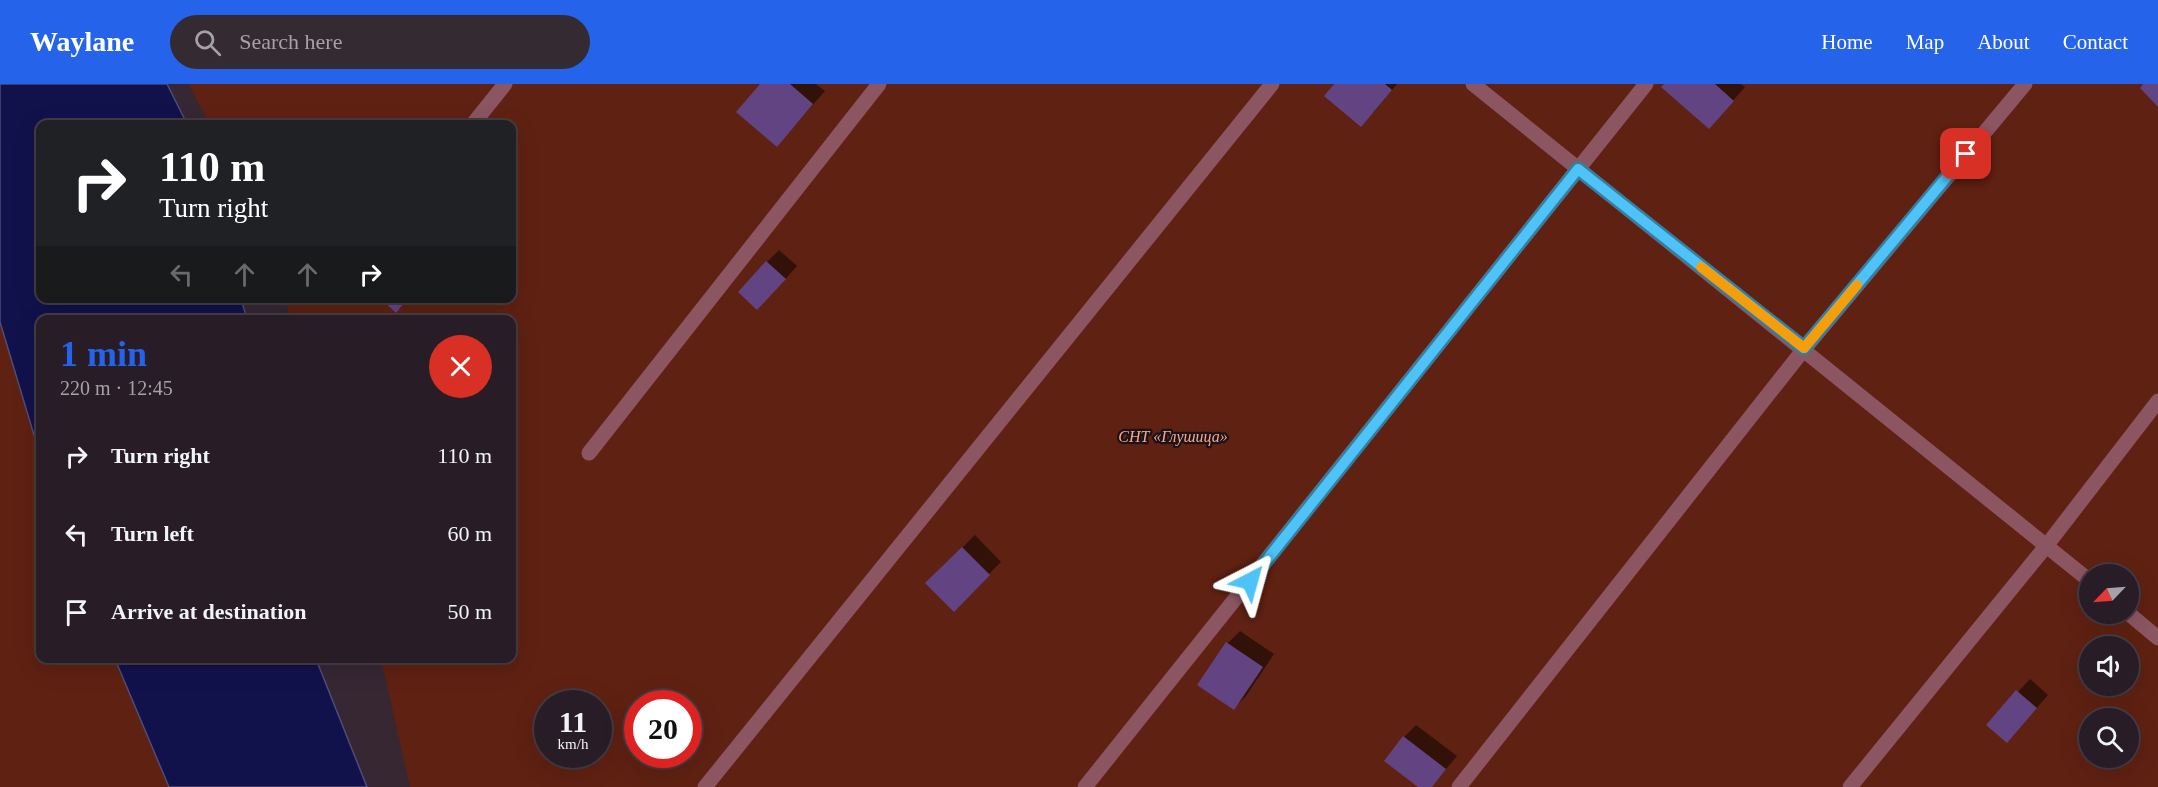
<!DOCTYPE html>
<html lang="en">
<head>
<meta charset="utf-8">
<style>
  body { margin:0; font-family:Georgia,serif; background:#342a32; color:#f1f3f6; height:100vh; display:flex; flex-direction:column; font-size:22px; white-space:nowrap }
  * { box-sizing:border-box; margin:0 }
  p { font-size:20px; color:#a5a2a7 }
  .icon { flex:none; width:33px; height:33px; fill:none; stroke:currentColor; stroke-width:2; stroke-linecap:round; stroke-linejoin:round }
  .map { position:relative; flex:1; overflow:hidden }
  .details { position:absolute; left:36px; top:231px; width:480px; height:348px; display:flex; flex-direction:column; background:#281d26; border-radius:12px; box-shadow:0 6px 24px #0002,0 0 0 2px #443b43 }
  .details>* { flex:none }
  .guide { position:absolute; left:36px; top:36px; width:480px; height:183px; border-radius:12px; box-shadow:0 6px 24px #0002,0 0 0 2px #443b43; background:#202124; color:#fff; overflow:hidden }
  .needle { width:39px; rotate:245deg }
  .buttons { position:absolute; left:2079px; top:480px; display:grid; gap:12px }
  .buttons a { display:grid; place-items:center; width:60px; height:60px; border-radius:50%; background:#281d26; box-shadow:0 6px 24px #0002,0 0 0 2px #443b43; font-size:30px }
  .speed { position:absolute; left:534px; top:606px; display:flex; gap:12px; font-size:30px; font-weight:700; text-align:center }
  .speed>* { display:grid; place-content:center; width:78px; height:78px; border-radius:50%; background:#281d26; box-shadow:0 6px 24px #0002,0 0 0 2px #443b43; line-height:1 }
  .speed small { font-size:15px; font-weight:400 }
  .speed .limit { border:9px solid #d22; background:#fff; color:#111 }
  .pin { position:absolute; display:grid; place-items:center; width:51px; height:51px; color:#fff; margin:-26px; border-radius:12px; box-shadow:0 3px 9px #0006 }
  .me { position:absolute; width:66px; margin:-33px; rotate:39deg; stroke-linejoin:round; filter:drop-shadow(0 0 4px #0008) }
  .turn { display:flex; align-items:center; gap:21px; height:126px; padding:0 24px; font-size:27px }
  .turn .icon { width:78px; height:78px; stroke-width:2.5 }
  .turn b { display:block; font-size:42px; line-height:51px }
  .lanes { display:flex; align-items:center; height:57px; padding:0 24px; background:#0003; justify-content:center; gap:30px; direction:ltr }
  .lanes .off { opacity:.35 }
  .round { display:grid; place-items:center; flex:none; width:63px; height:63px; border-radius:32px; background:#342a32 }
  .overview { display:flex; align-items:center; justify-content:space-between; height:102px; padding:0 24px }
  h1 { font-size:36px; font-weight:700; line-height:45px; color:#2563eb }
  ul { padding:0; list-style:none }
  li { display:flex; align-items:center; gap:18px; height:78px; padding:0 24px }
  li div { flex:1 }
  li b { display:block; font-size:22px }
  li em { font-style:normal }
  header { display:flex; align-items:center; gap:36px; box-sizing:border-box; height:84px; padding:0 30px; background:#2563eb; color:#fff }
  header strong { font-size:28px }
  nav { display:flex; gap:33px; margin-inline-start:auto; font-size:21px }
  .search { width:420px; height:54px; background:#342a32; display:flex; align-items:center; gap:15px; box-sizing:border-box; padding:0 21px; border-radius:33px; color:#a5a2a7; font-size:22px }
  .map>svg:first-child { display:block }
  .green { fill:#5f2112; fill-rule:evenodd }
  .water { fill:#11124c; stroke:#4f4c77; stroke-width:1.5 }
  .shadow { fill:#0007 }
  .building { fill:#624483 }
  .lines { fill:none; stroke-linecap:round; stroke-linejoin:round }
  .minor { stroke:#8b5561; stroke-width:15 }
  .route-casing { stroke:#337fa1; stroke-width:15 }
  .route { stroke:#4fc3f7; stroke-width:10 }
  .slow { stroke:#f59e0b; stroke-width:10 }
  .labels { text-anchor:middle; stroke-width:4.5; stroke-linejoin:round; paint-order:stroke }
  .park-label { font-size:16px; font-style:italic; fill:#fba68f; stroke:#1a1318 }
</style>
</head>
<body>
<header>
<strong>Waylane</strong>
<div class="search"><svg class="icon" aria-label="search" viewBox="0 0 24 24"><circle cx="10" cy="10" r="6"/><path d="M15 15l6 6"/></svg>Search here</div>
<nav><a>Home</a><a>Map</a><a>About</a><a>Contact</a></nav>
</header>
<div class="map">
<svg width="2158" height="703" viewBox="0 0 2158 703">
  <rect width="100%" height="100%" fill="#362733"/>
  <g class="green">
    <path d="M189,0H2158V703H410L381,575L512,574V236L291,235L285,215L512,214V40H209ZM2090,490H2128V530H2090ZM2090,562H2128V602H2090ZM548,620H598V670H548ZM638,620H688V670H638ZM2090,634H2128V674H2090Z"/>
    <path d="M0,238L40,371V574L115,575L169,703H0Z"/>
  </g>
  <g class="water">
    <path d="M0,0H167L187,40H40V214L241,215L247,235L40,236V371L0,238Z"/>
    <path d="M115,575H316L367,703H169Z"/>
  </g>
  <g class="shadow">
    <path d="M762,0H816L825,7L777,61Z"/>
    <path d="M1336,0H1397L1373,29Z"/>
    <path d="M1666,0H1741L1745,3L1721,30Z"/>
    <path d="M779,166L797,182L770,212L767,178Z"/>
    <path d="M975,451L1001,478L954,525L927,499Z"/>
    <path d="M1240,547L1274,570L1246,612L1234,624L1199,601L1228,559Z"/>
    <path d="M2030,595L2048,611L2019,644L1988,640Z"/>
    <path d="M1416,641L1457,672L1431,703L1404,653Z"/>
  </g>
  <g class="building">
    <path d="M760,0H790L813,20L777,63L736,28Z"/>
    <path d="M1334,0H1385L1392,6L1361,43L1324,12Z"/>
    <path d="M1664,0H1715L1734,17L1709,45L1661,3Z"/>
    <path d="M2143,0H2158V23L2140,4Z"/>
    <path d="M766,177L786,195L757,226L738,208Z"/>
    <path d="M380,214H408L396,229Z"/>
    <path d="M962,463L990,491L954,528L925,499Z"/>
    <path d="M1226,558L1263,583L1234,626L1197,601Z"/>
    <path d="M2016,606L2037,624L2007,659L1986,641Z"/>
    <path d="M1403,652L1446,685L1432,703H1418L1384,677Z"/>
  </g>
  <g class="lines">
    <g class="minor">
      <path d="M1473,0L2090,497"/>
      <path d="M473,40L505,0"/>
      <path d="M589,369L879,0"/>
      <path d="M2128,529L2158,554"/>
      <path d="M705,703L1272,0"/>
      <path d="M1085,703L1646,0"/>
      <path d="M1459,703L1804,265L2025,0"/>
      <path d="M1850,703L2047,461L2158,317"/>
    </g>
  </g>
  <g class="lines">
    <defs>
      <path id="route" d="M1250,497L1578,85L1804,264L1966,70"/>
    </defs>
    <use href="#route" class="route-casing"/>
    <use href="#route" class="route"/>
    <path class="slow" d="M1701,183L1804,264L1857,201"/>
  </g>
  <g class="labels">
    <g class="park-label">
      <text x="1173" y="358">СНТ «Глушица»</text>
    </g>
  </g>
</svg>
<div class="buttons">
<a><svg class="needle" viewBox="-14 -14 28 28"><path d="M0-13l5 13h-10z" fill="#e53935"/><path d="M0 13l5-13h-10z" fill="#a5a2a7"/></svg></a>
<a><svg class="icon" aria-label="sound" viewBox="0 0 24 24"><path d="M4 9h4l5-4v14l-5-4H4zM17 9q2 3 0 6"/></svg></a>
<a><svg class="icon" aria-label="search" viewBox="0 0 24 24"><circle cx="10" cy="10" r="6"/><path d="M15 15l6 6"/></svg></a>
</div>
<div class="speed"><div>11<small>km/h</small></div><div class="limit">20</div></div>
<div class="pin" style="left:1966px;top:70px;background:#d93025"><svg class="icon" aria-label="arrive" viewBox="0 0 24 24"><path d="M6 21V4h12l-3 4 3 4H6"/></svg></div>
<svg class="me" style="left:1250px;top:497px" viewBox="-20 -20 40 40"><path d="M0-17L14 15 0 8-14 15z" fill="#4fc3f7" stroke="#fff" stroke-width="4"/></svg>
<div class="guide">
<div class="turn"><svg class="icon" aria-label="right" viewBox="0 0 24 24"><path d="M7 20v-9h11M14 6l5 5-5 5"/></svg><div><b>110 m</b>Turn right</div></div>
<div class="lanes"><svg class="icon off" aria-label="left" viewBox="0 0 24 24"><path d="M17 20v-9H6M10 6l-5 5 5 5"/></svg><svg class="icon off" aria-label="ahead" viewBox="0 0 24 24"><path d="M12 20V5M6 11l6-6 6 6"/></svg><svg class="icon off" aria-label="ahead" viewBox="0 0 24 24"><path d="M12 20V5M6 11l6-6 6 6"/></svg><svg class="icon" aria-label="right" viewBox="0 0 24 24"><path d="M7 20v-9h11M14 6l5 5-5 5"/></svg></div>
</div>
<section class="details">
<div class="overview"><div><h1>1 min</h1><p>220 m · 12:45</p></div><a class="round" style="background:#d93025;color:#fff"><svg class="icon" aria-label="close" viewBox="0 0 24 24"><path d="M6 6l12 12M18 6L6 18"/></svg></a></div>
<ul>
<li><svg class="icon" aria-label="right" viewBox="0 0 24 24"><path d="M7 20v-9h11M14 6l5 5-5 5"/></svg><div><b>Turn right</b></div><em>110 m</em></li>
<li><svg class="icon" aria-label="left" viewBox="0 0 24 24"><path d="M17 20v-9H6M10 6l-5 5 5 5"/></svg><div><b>Turn left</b></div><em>60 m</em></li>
<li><svg class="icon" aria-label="arrive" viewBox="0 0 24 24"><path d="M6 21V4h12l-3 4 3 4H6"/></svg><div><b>Arrive at destination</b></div><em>50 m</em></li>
</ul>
</section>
</div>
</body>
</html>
